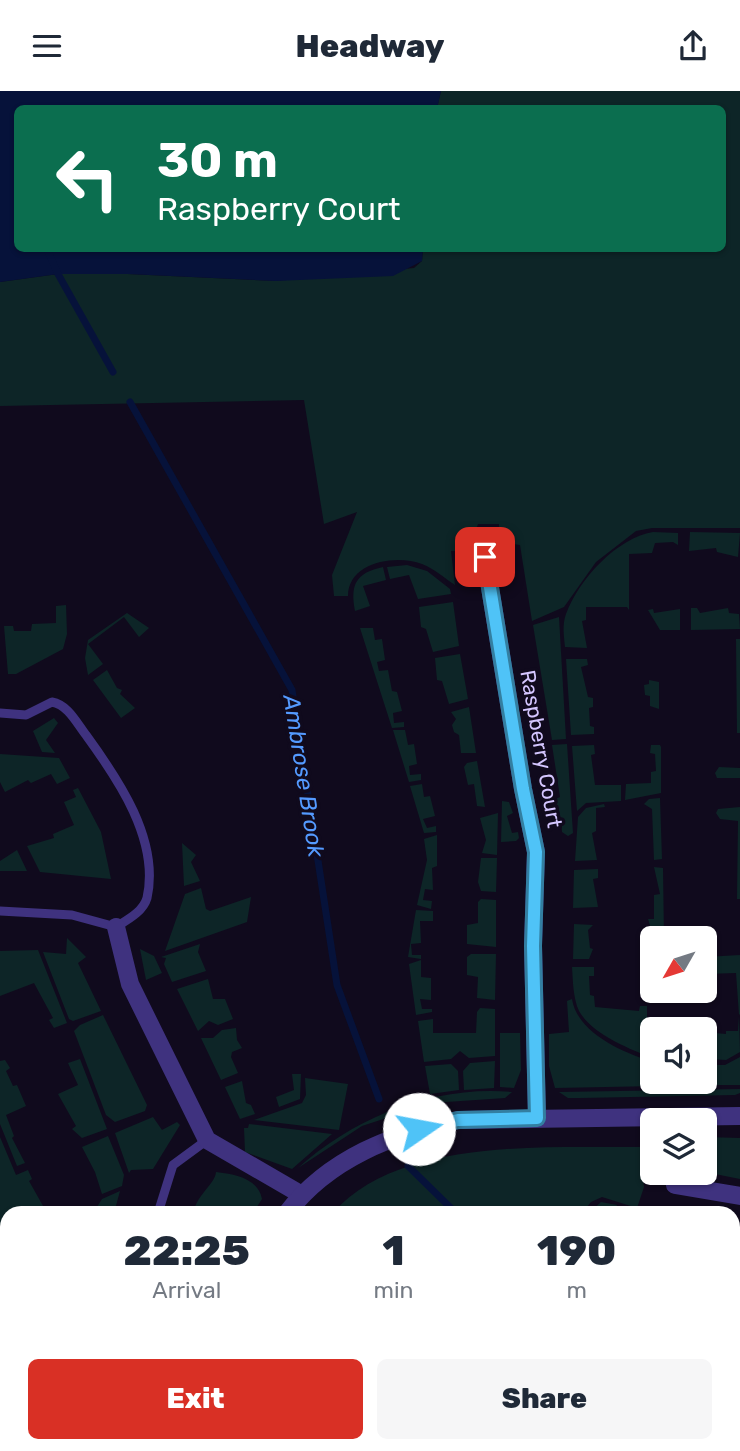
<!DOCTYPE html>
<html lang="en">
<head>
<meta charset="utf-8">
<style>
  body { margin:0; font-family:Rubik,sans-serif; background:#f6f6f7; color:#1f2937; height:100vh; display:flex; flex-direction:column; font-size:26px; white-space:nowrap }
  * { box-sizing:border-box; margin:0 }
  p { font-size:23px; color:#747a83 }
  .icon { flex:none; width:38px; height:38px; fill:none; stroke:currentColor; stroke-width:2; stroke-linecap:round; stroke-linejoin:round }
  .map { position:relative; flex:1; overflow:hidden }
  .side { position:absolute; left:0px; top:1115px; width:740px; height:247px; display:flex; flex-direction:column; background:#fff; border-radius:21px 21px 0 0; box-shadow:0 2px 5px #0004 }
  .side>* { flex:none }
  .guide { position:absolute; left:14px; top:14px; width:712px; height:147px; border-radius:10px; box-shadow:0 2px 5px #0004; background:#0b6e4f; color:#fff; overflow:hidden }
  .needle { width:46px; rotate:231deg }
  .fabs { position:absolute; left:640px; top:835px; display:grid; gap:14px }
  .fabs a { display:grid; place-items:center; width:77px; height:77px; border-radius:10px; background:#fff; box-shadow:0 2px 5px #0004; font-size:35px }
  .pin { position:absolute; display:grid; place-items:center; width:60px; height:60px; color:#fff; margin:-30px; border-radius:14px; box-shadow:0 4px 10px #0006 }
  .me { position:absolute; width:77px; margin:-38px; rotate:78deg; stroke-linejoin:round; filter:drop-shadow(0 0 5px #0008) }
  .turn { display:flex; align-items:center; gap:24px; height:147px; padding:0 28px; font-size:32px }
  .turn .icon { width:91px; height:91px; stroke-width:2.5 }
  .turn b { display:block; font-size:49px; line-height:60px }
  .eta { display:flex; justify-content:space-evenly; align-items:center; height:119px; text-align:center }
  .eta b { font-size:42px; font-weight:800; line-height:49px }
  .cta { display:flex; gap:14px; margin-top:auto; padding:14px 28px }
  .cta a { flex:1; height:80px; border-radius:10px; background:#d93025; color:#fff; font-size:28px; font-weight:800; line-height:80px; text-align:center }
  .cta a+a { background:#f6f6f7; color:#1f2937 }
  header { display:flex; justify-content:space-between; align-items:center; height:91px; padding:0 28px; background:#fff; font-size:32px; font-weight:800 }
  .map>svg:first-child { display:block }
  .green { fill:#0d2527 }
  .water { fill:#06123a }
  .lines { fill:none; stroke-linecap:round; stroke-linejoin:round }
  .stream { stroke:#06123a; stroke-width:7 }
  .lane { stroke:#3f327f; stroke-width:9 }
  .street { stroke:#3f327f; stroke-width:18 }
  .route-casing { stroke:#337fa1; stroke-width:18 }
  .route { stroke:#4fc3f7; stroke-width:12 }
  .labels { text-anchor:middle; stroke-width:7; stroke-linejoin:round; paint-order:stroke }
  .street-label { font-size:21px; fill:#d4c6ff; stroke:#100a1d }
  .water-label { font-size:23px; font-style:italic; fill:#549aff; stroke:#100a1d }
</style>
</head>
<body>
<header><svg class="icon" aria-label="menu" viewBox="0 0 24 24"><path d="M4 6h16M4 12h16M4 18h16"/></svg>Headway<svg class="icon" aria-label="share" viewBox="0 0 24 24"><path d="M12 15V3M7 8l5-5 5 5M5 13v7h14v-7"/></svg></header>
<div class="map">
<svg width="740" height="1360" viewBox="0 0 740 1360">
  <rect width="100%" height="100%" fill="#100a1d"/>
  <g class="green">
    <path d="M441,0H740V437H652L636,440L596,471L564,516L532,530L520,454L513,453L509,440L499,439V433H478L475,441L477,459L451,460L455,494C444,487 435,478 422,473C396,463 348,471 348,505H334L332,484L357,421L324,433L304,309L0,315V191L58,183H128L276,190L414,177L422,170L423,158H723V18L437,17Z"/>
    <path d="M653,441L678,442V454L673,451L655,452L652,462L629,463V519L627,516H586V529L582,530L587,557L565,556C564,546 562,533 566,523C579,488 617,447 653,441Z"/>
    <path d="M690,441L740,442L738,466L717,461L716,457L689,460Z"/>
    <path d="M407,474L427,480L450,498L451,503L418,508L409,484L390,488L387,476Z"/>
    <path d="M383,476L386,489L363,495L370,515L355,520C350,493 356,482 383,476Z"/>
    <path d="M453,511L459,555L433,561L426,538L421,536L419,516Z"/>
    <path d="M66,514L67,543L63,558L16,583H8L4,535H13L14,540H31L32,533L56,532V515Z"/>
    <path d="M691,517H697L700,522L728,517L729,522L739,523L740,538L691,539Z"/>
    <path d="M653,518L654,522L680,518V539H660L648,519Z"/>
    <path d="M127,522L149,537L139,546L124,526L88,553L103,573L88,584L85,567L88,549Z"/>
    <path d="M559,526L566,648L552,649L533,534Z"/>
    <path d="M360,537H373L375,549L382,548L385,569L377,571L379,580L388,579L392,600L397,601L402,620L393,622L394,632L404,631V636L392,637Z"/>
    <path d="M736,548H740V642H737Z"/>
    <path d="M460,563L468,608L449,613L442,590L437,589L435,567Z"/>
    <path d="M566,568H587L588,574L581,576L588,606L593,607V616L589,617L590,635L594,636V643L571,644Z"/>
    <path d="M107,579L117,597L122,599L120,603L135,617L121,627L93,589Z"/>
    <path d="M649,589L659,591V618L650,615V605L645,604L644,594L649,593Z"/>
    <path d="M469,616L476,662H461L459,644L454,641L452,634L456,628L451,621Z"/>
    <path d="M54,627L58,632L46,649L55,662L42,661L33,640Z"/>
    <path d="M393,639H405L408,654L414,653L417,673L409,675L410,684L421,683V689L409,691Z"/>
    <path d="M567,653L573,742L568,745L562,741L561,727L549,728L542,714L560,706L552,654Z"/>
    <path d="M594,654L595,663L591,664L595,694H621V710L586,712L577,720L572,655Z"/>
    <path d="M651,654H660L661,656V702L625,709L626,693L651,692V681L656,680L655,663L650,662Z"/>
    <path d="M0,663L59,667L70,687L57,693L51,683L31,692L28,689L5,701L0,691Z"/>
    <path d="M477,670L485,716L477,715L474,693L468,694L464,676L467,672Z"/>
    <path d="M719,676L740,677V687H717L715,682Z"/>
    <path d="M422,693L424,706L430,705L435,725L423,728L427,737L436,735V741L424,742L410,695Z"/>
    <path d="M78,697L101,741L111,788L40,781L27,755L54,747L53,743L74,734L64,711L76,706L73,699Z"/>
    <path d="M660,707L662,768L654,769L652,718L644,713L649,708Z"/>
    <path d="M502,710L509,711L513,722L507,725L512,742L518,741L519,747L516,750L501,751Z"/>
    <path d="M604,713L605,716L596,717V740L592,742L597,769L575,770L578,726L586,717Z"/>
    <path d="M740,716V808H737L738,730L720,728L716,722L718,718Z"/>
    <path d="M498,722L497,764L482,762L486,749L480,727Z"/>
    <path d="M437,744V775L432,777L433,799L425,798L423,809L432,810L431,818L417,814L427,769L424,748Z"/>
    <path d="M182,752L196,764L191,771L200,790L184,795Z"/>
    <path d="M17,759L27,780H0V770Z"/>
    <path d="M481,767H497L496,801L481,800L478,791Z"/>
    <path d="M654,776L663,777L664,847H654L648,828H654V804L660,803Z"/>
    <path d="M598,778V787L593,788L598,816L573,817L574,779Z"/>
    <path d="M201,797L206,818L210,820L251,806L247,831L165,860L185,803Z"/>
    <path d="M481,808L496,809V856L467,853V834L478,832V811Z"/>
    <path d="M416,819L433,820V830H420L421,852L411,853L412,864H421V868L408,866Z"/>
    <path d="M574,833L593,834L588,839L590,857L593,858L589,868H573Z"/>
    <path d="M67,847L86,866L78,872L101,920L73,930L69,928L43,861L66,863Z"/>
    <path d="M200,853L198,861L206,880L172,891L164,873L166,867L161,866Z"/>
    <path d="M140,858L154,865L162,882L146,889Z"/>
    <path d="M38,859L67,932L54,937L49,929L53,927L34,892L0,905V860Z"/>
    <path d="M471,863H496L495,909L477,907L478,886L467,884V866Z"/>
    <path d="M740,864V923L739,924L736,882L705,883V866Z"/>
    <path d="M421,869V886L431,887V909L420,908L422,918H432V921L416,924L409,873Z"/>
    <path d="M572,876H594V885H589L590,904L594,905L595,916L639,920L640,915H647V941L653,942V967C629,958 592,943 579,920C573,907 573,890 572,876Z"/>
    <path d="M208,888L213,908H225L233,928L218,934L209,930L198,940L177,898Z"/>
    <path d="M572,908C577,942 624,962 653,971V990H705V968L709,994L555,997L549,975V943L569,941L567,910Z"/>
    <path d="M480,917L495,918V965L469,967L460,960L451,968L424,971L418,930L433,928V942H476L477,921Z"/>
    <path d="M103,924L147,1014L145,1020L115,1031L106,1024L74,940L80,934Z"/>
    <path d="M739,925L740,961L726,969L710,968L705,962V941L726,943V940H738Z"/>
    <path d="M236,937L237,949L242,957L232,961L231,966L238,982L221,989L201,947H213L222,939Z"/>
    <path d="M500,942H520L521,979L514,997L500,996Z"/>
    <path d="M740,966V994H713V974H725Z"/>
    <path d="M80,968L107,1038L82,1047L72,1038L76,1035L58,1003L78,994L68,972Z"/>
    <path d="M5,969L10,977L6,980L13,995L17,994L26,1015L6,1024L14,1045L12,1047L25,1072L17,1075L0,1033V970Z"/>
    <path d="M495,970L494,997L464,999L463,980L470,972Z"/>
    <path d="M451,973L458,980L459,999L430,1003L425,975Z"/>
    <path d="M292,983H301L300,1008L279,1016L276,1006L294,999Z"/>
    <path d="M305,987L348,993L339,1039L254,1029L302,1012L306,1004Z"/>
    <path d="M242,990L246,1012L251,1014L255,1023L240,1028L225,996Z"/>
    <path d="M740,998V1002L735,1004L580,1007H568L559,1001Z"/>
    <path d="M512,1001L505,1007L432,1012L362,1035L298,1077C355,1026 434,994 512,1001Z"/>
    <path d="M153,1026L162,1039L177,1031L180,1034L153,1078L131,1079L129,1082L115,1042Z"/>
    <path d="M249,1033L332,1043L292,1078L245,1061L244,1037H248Z"/>
    <path d="M108,1045L124,1084L122,1095L102,1103L95,1081L82,1056Z"/>
    <path d="M0,1046L16,1084L28,1079L32,1088L29,1090L47,1122H7V1183L0,1182Z"/>
    <path d="M705,1046L740,1047V1088L705,1081Z"/>
    <path d="M640,1056L644,1096L637,1117L602,1106L591,1111L582,1122H333C400,1046 547,1057 640,1056Z"/>
    <path d="M216,1081C234,1083 258,1087 262,1108L253,1122H193C198,1102 215,1093 216,1081Z"/>
    <path d="M120,1100L114,1122H93L102,1108Z"/>
    <path d="M601,1111L617,1114L613,1122H589Z"/>
    <path d="M733,1141L740,1142V1186L733,1182Z"/>
    <path d="M0,1234L7,1237V1280L0,1283Z"/>
    <path d="M134,1355V1354L191,1355V1360H134Z"/>
  </g>
  <path class="water" d="M0,0H441L437,18H18V158H423L422,170L393,185L276,190L128,183H58L0,191Z"/>
  <g class="lines">
    <g class="stream">
      <path d="M47,158L58,183L113,281"/>
      <path d="M130,311L292,599L337,894L379,1008"/>
      <path d="M408,1075L456,1122"/>
      <path d="M733,1326L740,1330"/>
    </g>
    <g class="lane">
      <path d="M0,622L26,624L52,611C68,614 76,631 86,644C118,688 160,749 147,807C143,821 127,829 116,836L72,824L0,820"/>
      <path d="M158,1122L173,1074L207,1049"/>
      <path d="M24,1360V1354"/>
      <path d="M304,1360L306,1354"/>
    </g>
    <g class="street">
      <path d="M485,466L523,698L536,761L533,854L537,1027"/>
      <path d="M116,836L130,893L207,1049L302,1104"/>
      <path d="M674,1082L675,1094L740,1105"/>
      <path d="M287,1122C329,1067 393,1043 458,1029L740,1025"/>
      <path d="M0,1325L7,1322"/>
      <path d="M219,1360L220,1354"/>
    </g>
  </g>
  <g class="lines">
    <defs>
      <path id="route" d="M419,1038L458,1029L537,1027L533,855L536,761L523,698L485,466"/>
    </defs>
    <use href="#route" class="route-casing"/>
    <use href="#route" class="route"/>
  </g>
  <g class="labels">
    <g class="street-label">
      <text transform="translate(541 658) rotate(80)" y="7">Raspberry Court</text>
    </g>
    <g class="water-label">
      <text transform="translate(304 685) rotate(81)" y="8">Ambrose Brook</text>
    </g>
  </g>
</svg>
<div class="fabs">
<a><svg class="needle" viewBox="-14 -14 28 28"><path d="M0-13l5 13h-10z" fill="#e53935"/><path d="M0 13l5-13h-10z" fill="#747a83"/></svg></a>
<a><svg class="icon" aria-label="sound" viewBox="0 0 24 24"><path d="M4 9h4l5-4v14l-5-4H4zM17 9q2 3 0 6"/></svg></a>
<a><svg class="icon" aria-label="layers" viewBox="0 0 24 24"><path d="M12 4l9 5-9 5-9-5zM3 14l9 5 9-5"/></svg></a>
</div>
<div class="pin" style="left:485px;top:466px;background:#d93025"><svg class="icon" aria-label="arrive" viewBox="0 0 24 24"><path d="M6 21V4h12l-3 4 3 4H6"/></svg></div>
<svg class="me" style="left:419px;top:1038px" viewBox="-20 -20 40 40"><circle r="19" fill="#fff"/><path d="M0-13L10 11 0 6-10 11z" fill="#4fc3f7"/></svg>
<div class="guide">
<div class="turn"><svg class="icon" aria-label="left" viewBox="0 0 24 24"><path d="M17 20v-9H6M10 6l-5 5 5 5"/></svg><div><b>30 m</b>Raspberry Court</div></div>
</div>
<section class="side">
<div class="eta">
<div><b>22:25</b><p>Arrival</p></div>
<div><b>1</b><p>min</p></div>
<div><b>190</b><p>m</p></div>
</div>
<div class="cta"><a>Exit</a><a>Share</a></div>
</section>
</div>
</body>
</html>
